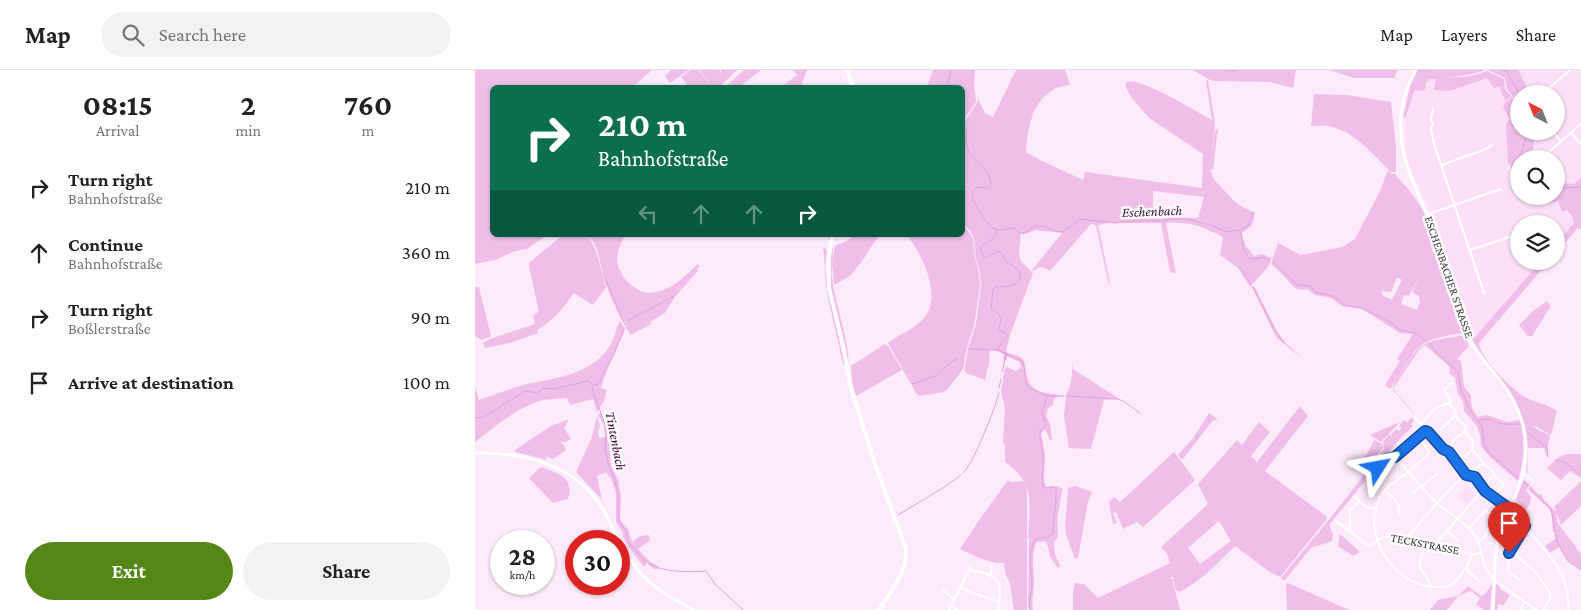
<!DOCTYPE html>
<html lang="en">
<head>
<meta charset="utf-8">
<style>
  body { margin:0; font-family:"Crimson Pro",serif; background:#f2f2f2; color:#222; height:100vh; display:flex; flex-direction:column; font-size:19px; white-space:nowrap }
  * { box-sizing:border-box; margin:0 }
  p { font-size:16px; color:#767676 }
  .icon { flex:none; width:28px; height:28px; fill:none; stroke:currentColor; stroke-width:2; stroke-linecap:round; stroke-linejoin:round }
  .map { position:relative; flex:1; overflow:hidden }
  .panel { display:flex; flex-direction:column; background:#fff; width:475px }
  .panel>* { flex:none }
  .banner { position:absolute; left:15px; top:15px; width:475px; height:152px; border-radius:8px; box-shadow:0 1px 4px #0004; background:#0b6e4f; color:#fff; overflow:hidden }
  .needle { width:32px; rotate:318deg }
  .buttons { position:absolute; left:1035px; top:15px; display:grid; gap:10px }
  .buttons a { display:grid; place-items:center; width:55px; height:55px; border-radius:50%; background:#fff; box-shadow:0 1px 4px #0004; font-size:25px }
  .speed { position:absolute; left:15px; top:460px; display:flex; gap:10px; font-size:25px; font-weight:700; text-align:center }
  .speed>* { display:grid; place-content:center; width:65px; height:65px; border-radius:50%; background:#fff; box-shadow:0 1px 4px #0004; line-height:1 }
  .speed small { font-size:12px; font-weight:400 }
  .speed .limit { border:8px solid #d22; background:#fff; color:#111 }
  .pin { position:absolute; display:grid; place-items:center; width:42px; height:42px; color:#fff; margin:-51px -21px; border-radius:50% 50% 50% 0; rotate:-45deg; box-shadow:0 0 5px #0007 }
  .pin .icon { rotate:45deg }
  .me { position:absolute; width:55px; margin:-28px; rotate:56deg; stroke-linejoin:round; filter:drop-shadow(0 0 4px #0008) }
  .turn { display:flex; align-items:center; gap:18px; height:105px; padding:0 25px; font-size:22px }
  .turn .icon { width:65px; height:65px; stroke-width:2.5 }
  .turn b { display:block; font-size:35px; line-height:42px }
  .lanes { display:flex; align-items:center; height:48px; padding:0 25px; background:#0003; justify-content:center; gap:25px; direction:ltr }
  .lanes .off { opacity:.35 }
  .eta { display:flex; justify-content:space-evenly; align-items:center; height:85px; text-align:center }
  .eta b { font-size:30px; font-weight:700; line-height:35px }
  .cta { display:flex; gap:10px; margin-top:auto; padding:10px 25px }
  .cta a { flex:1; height:58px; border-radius:30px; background:#558618; color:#fff; font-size:20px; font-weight:700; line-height:58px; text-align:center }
  .cta a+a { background:#f2f2f2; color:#222 }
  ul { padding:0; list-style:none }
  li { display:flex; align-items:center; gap:15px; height:65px; padding:0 25px }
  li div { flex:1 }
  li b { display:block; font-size:19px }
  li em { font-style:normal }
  header { display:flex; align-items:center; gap:30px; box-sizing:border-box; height:70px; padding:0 25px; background:#fff; border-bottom:1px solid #e0e0e0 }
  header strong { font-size:24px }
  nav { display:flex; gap:28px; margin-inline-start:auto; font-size:18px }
  .search { width:350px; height:45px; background:#f2f2f2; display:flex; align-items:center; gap:12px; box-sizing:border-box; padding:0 18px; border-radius:28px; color:#767676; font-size:19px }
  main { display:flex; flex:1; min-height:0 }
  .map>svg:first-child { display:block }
  .built { fill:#fddff8 }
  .green { fill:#efbfe9; fill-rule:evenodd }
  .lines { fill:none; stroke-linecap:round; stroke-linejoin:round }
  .stream { stroke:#e3a2dc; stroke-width:1 }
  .canal { stroke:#e3a2dc; stroke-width:2.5 }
  .minor { stroke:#fff; stroke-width:2 }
  .tertiary { stroke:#fff; stroke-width:3 }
  .secondary { stroke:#fff; stroke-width:4 }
  .route-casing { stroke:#114b97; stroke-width:12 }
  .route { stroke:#1a73e8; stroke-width:9 }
  .labels { text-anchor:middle; stroke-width:5; stroke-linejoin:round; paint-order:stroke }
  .street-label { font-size:12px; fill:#423940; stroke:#fefefe }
  .water-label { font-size:14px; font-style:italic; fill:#450b42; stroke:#fefefe }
</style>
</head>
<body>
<header>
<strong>Map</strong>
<div class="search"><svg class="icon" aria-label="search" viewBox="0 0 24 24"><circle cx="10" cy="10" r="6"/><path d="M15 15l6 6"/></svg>Search here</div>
<nav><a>Map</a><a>Layers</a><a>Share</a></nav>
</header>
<main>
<section class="panel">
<div class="eta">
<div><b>08:15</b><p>Arrival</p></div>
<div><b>2</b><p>min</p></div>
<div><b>760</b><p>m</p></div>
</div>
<ul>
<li><svg class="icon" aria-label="right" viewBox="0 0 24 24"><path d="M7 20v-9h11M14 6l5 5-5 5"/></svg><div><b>Turn right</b><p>Bahnhofstraße</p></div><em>210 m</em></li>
<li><svg class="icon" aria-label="ahead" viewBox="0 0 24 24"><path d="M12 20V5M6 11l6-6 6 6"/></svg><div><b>Continue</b><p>Bahnhofstraße</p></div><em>360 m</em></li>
<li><svg class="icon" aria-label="right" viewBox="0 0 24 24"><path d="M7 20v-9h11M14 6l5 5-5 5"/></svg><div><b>Turn right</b><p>Boßlerstraße</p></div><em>90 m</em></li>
<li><svg class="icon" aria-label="arrive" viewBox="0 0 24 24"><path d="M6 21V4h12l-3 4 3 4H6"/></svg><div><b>Arrive at destination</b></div><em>100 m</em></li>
</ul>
<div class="cta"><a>Exit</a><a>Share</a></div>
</section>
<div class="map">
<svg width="1106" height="540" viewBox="0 0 1106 540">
  <rect width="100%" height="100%" fill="#fdeafa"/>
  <g class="built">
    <path d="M1043,0H1106V108L1099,114L1087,113L1081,110V89H1056L1061,61H1081V24H1056Z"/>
    <path d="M955,8L961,9L975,21L1012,8L1024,16L1030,32L1028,38L1035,49L1033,99L1040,117L1044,120V126H1056L1076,133L1083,131L1087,142L1091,140L1100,153L1081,174V154H1044V191H1066L1001,266L996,263L986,237L976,196L954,139L937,104L930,81L931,47L936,27L939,20Z"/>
    <path d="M992,417L1000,425L992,435L982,426Z"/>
  </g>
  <g class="green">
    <path d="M0,0H177L158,17H148L145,15L143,18H18V165H72L52,179L40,181L20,190L0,194Z"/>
    <path d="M196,0H214L195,13L190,6Z"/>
    <path d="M216,0H223L238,17H214L206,7Z"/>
    <path d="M224,0H244L246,3V0H262L244,17L239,18Z"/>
    <path d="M269,0H286L264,17H250Z"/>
    <path d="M318,0H332L326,17H306L322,5Z"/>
    <path d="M458,0H500L499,12L501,32L488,51L489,53L503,31V29L510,43L518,47L541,0H590L595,15C588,16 581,17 576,21C557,33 552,61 551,82L565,90L608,110L610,102L727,118L728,84L674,48L657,28L650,16L652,12C666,7 722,42 737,50L731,10L733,11L740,53L737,84L740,61L743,58L738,100L735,98L738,108L758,130L764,135L780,143C778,155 777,157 766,163L771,176L779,186L787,184L797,188L793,197L775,217L763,198L745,185L748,167C725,156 717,152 691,153L701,203L695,202L686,153H633L623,155L635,213L634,215L621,155L616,154L575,201C568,197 565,195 559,201L557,200L587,163L561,160L547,165V161H546L544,185L546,191L558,203L535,265L530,285L520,280H515L514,293L510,310L491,303L489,300L493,279L501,254L506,216L505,202L501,189L499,168L496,162L488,153V18L452,17ZM678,121L729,127L723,148L694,147L685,149L678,147Z"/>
    <path d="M718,0H821L818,18L795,12L739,11L733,9Z"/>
    <path d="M844,0H922L920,8H879L854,0Z"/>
    <path d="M942,0H1011L997,4L972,8L997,6L1012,1L1029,9L1030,19L1037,27L1030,31L1024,16L1019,18L1012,8L975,21L959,20L961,9H955L951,13L950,20L939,21L931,47L928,48L935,16Z"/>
    <path d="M1013,0H1043L1056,24H1044V36L1040,31L1044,39V61H1047L1043,69L1048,61H1061L1056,89H1044V120L1040,117L1042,76L1040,111L1035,94L1033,95L1031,54L1035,49L1028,38L1030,32L1037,28L1040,30L1032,19L1030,8Z"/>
    <path d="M839,24L872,25L916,32L921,77V102H916C899,85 877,59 852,56C847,55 841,56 836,56Z"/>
    <path d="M913,100L917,104H921L922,107C936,121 949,138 955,157V154L962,171L959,177L961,176L971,209L962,175L963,173L990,262L985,257L987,263C971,266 951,268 940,281L915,319L910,315L925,291L922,289L938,264L925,263L887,239L867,236L856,228L840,225L832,219C820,222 816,214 809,206C805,202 800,198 796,194L803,173L826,185L867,177L880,169L905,121ZM946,202L937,222L944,226L945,232L942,240L926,234L929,225L934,226ZM922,207L927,210L917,230L908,226L906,221L916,222Z"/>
    <path d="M1106,108V160L1103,158L1081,183V174L1099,153L1097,146L1092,140L1087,142L1083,131L1076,133L1056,126H1081V110L1087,113L1099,114Z"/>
    <path d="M488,155L498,168L500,188L504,203L505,216L499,256L493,274L487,299L469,322L445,326L441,323L413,273C424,264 440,259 449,248C468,226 447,184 432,165H488Z"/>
    <path d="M88,165L95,166L112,165L113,166C124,182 125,199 131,217L118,235L99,223C87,239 80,249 62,260L63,263L38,272L10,278L8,273L15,269L60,254L58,246L64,241L54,197V193Z"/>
    <path d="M113,165H150C146,172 142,183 142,191C144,206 159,221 173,223C178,223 184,221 188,220C201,216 213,203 223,194L225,196L222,199L223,201L199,228L190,243L175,252L176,254L156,265L150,257L152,255V252H149L147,249H146C139,234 131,218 127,201C124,187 123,176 113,165Z"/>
    <path d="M380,165H404L387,191L375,206L359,215L357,191L360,176L372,171Z"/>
    <path d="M358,176C358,189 356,202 358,215C361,235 376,278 373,295C366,263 347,206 358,176Z"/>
    <path d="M349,177L352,181L350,197L353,218L370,296L368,294L352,223L348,178Z"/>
    <path d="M1066,191H1074L1004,273C1004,287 1037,320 1050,327C1060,333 1073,334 1082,341L1076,365L1059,355L1061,359L1075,365L1073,376V386L1072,387L1069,378H1053L1052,401L1054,405L1051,401L1052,375L1041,334L1002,279L990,255L981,226H983L996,263L1001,266Z"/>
    <path d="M778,216L780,218L803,264L810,272L828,289L803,269L799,263L777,217Z"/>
    <path d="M0,217H4L16,266L7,270L0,266Z"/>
    <path d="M1072,231L1076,236L1057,266H1053L1044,255L1058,241Z"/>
    <path d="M145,251L150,259C142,279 132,297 126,318L132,320L129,331L122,342L118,329L95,335L92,328C83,329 72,329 64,331C40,339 20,357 0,372V317L4,330C19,325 34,319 48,315C80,308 118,305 136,274C140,267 141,259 144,252Z"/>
    <path d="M988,265L994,276L982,289L986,291L989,317L996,325C996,335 996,339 1003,347L1011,345L1033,352L1045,350C1050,370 1049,391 1043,411L1015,387L1006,376L1005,365L1002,356L989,341L988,331L983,324L980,308L974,303L975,297L950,275L944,280L919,317V320L939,343V344L918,320C918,312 924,306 929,299C933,293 937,285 943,279C954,268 974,269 988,265Z"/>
    <path d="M410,274L413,276L427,300L381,326L377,311L376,296Z"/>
    <path d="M532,283C555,288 547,291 553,310C555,313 554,314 557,317C564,323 574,323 583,325L578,331V335L573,338L571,346L575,354L577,370H575L570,359L566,363L570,384L569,411L571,417L582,416L588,419C585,426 586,431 584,438C582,449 582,455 583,467L582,469L579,471L580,484L585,496L583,498L575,487L573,476L570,471L562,472C555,484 559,499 559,512C559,521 556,531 558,540H554L553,535L554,470L556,468L553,469C554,435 562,414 530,392V375L528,374L530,338L526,321L530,298L532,297L541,301L546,297L545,292L531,286Z"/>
    <path d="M598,291V299L643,328V329L629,330L616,379L594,378L589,346L591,326L596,313Z"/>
    <path d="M825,336L833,346L790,401L851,446L852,449L805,507L793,501L760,476C742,493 726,512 704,522L701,520L697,506L695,509H697L705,540H598V522L600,513L609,514L623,528L695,493L692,484L686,477L733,434L723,414L762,370L769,377L767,375L784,352L795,362L776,386L782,392ZM744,451L756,471L725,494L713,478Z"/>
    <path d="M126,342L133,365H132V370L134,372L136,396L143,409L146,427L145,450L153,459L157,472L165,466L174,465L175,470L163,479L175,492L183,496V499H179L172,493L169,497L155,479L148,467V463L141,452V423L136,409L131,402L122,406L127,430L101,402L116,369L122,347L125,356L123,361L124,368L130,367L129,355L123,345Z"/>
    <path d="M734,343L743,350H738L708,389H706L703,385L718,368Z"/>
    <path d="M937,348L939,350L936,354L938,356L922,372L854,455L858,464L857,471L836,478L810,510H808L806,508L861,441L909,379L908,372L914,364L918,368L916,365L921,359L924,361L927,358L924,356L929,350L932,352Z"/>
    <path d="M94,349L89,358L96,369L89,373L88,371L85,373L88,374L91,380L78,389L70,386L72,390L41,382L40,380L74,357Z"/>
    <path d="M925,352L906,372L895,365Z"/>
    <path d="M899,370L907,374L908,378L892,397L884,392L892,384Z"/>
    <path d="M699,382L720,410L668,457L662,452L648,459L641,442L638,443L642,453L638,454L634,432L639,427L645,432Z"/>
    <path d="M1095,384H1106V408L1095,401L1086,410L1072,398C1080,391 1083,385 1095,384Z"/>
    <path d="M66,397C83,403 100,408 93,429L78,433L54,408Z"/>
    <path d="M533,410L535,412L549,411L552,420V540H539L535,513L530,503L529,493C514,494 498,485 485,479L507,446Z"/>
    <path d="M1048,410L1051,411L1055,415L1051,420L1052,422L1056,427L1055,433L1051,440L1041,429Z"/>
    <path d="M1106,411V436L1086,455L1079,437Z"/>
    <path d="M600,416L617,422L613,432L603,488L600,489L591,464L590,457L593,418Z"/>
    <path d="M1056,416L1063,425L1065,424L1067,425L1068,429L1081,442L1082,450L1085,456L1106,484V500L1093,491L1084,477L1075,483L1070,476L1081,468L1080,462H1078C1077,456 1078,447 1076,442C1073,436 1058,425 1053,419Z"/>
    <path d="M865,464L885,482L878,486L863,476Z"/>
    <path d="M813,513L874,540H812L811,514Z"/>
    <path d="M1020,513L1025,516V519L1035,525L1029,535L1023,534L1022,540H1019Z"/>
    <path d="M1017,514L1015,540H1009L1001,534L1005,528L996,521L983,526L972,540H955L963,530L983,526L993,516L1006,526L1010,524Z"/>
  </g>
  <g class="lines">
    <g class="stream">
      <path d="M747,0L756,1L761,0"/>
      <path d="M943,0H955"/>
      <path d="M1027,0L1032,2L1044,24"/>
      <path d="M472,18L476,0"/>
      <path d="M488,55L492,62C485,89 515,93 516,114L512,118L502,117L498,121L497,128C503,138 511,157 522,160C527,161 533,158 538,158L544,162L548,163L562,156H568L581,161L588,162L605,149L640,153L668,150L685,151L696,149H712L738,156L751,162L761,160L763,161L766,163L768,178L774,188L779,189L788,187L795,191"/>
      <path d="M1046,89L1047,82L1053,61"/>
      <path d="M1081,117L1092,118L1106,117"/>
      <path d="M521,159C524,170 511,171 505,178L509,187L511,188L523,181L526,182C527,184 528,187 529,189C533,196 549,198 545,209C543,212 539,215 536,216C530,218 526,215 520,217L518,220L516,239L524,244L526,250L524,259L531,264L532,267C529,272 524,274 523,280L547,291L549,297L551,314L555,318L572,326L567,342L571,355L565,361C564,370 568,378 568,387C569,397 566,407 568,416L571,418L578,417L581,419C582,434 578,448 578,463L573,467L562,468C551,480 557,502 557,516C557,524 552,532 555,540"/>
      <path d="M764,160L773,156L778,142"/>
      <path d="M354,169V165"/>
      <path d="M798,192L822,215L835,216L840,222L860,227L870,235L887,238L919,254L923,259L940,263L951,271"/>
      <path d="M766,198L776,214"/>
      <path d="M130,208L150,255L154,250L199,226"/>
      <path d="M778,217L800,260L809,272"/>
      <path d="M954,273L960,281L983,302L986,320L990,328L993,337L1007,357L1009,374L1014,383L1044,409"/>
      <path d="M494,279L523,280"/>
      <path d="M527,302L530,289"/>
      <path d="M438,314L460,306L476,292L483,289"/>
      <path d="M119,315C124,315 126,312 126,307L139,284L149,259"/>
      <path d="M524,318L526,309"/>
      <path d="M471,320L487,299L489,289"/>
      <path d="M572,326H589"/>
      <path d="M592,326L643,329L648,331L665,343"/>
      <path d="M0,348L9,347L50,321L62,323L69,318L78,319L113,311L117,314L118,322L130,354L131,364L130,380L134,396L139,407L143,423L144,451L151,461L153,472L171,492"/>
      <path d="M1003,351C1012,347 1014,350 1023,353C1030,355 1038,354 1045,354"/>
      <path d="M1052,362L1072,378L1073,387"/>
      <path d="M1081,390L1089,392L1106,405"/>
      <path d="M488,403C498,395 520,338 524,323"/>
      <path d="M1049,412L1053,416"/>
      <path d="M1055,418L1076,439L1082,472L1093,491L1106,500"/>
      <path d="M423,445L471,416L486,405"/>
      <path d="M173,493C189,503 213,502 231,501L240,514L268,540"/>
    </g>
    <path class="canal" d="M530,289L531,283"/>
    <g class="minor">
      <path d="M1067,24L1095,0"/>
      <path d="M958,39L956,50L958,53L956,58L959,74L1009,223"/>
      <path d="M1078,61L1086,72"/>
      <path d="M1096,63L1106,74"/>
      <path d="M1066,89L1106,54"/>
      <path d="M967,95L1011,79L1017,75"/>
      <path d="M953,144L1026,119"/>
      <path d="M995,180L1044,164"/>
      <path d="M975,334V329L969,320L977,313"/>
      <path d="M940,348L946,354L950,361L968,379L974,382L991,405L1000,407L1010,421L1032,437"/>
      <path d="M946,354L959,339L973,333L981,341V347L991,357V363L998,371L997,380L1006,389L1008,394L1018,401L1020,406L1028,413V416L1018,426"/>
      <path d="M966,359L981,345"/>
      <path d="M943,367L954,381V384C944,392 935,401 925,408C920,412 914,415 910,420C881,457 915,514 958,517C964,517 971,518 976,515C986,508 993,494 998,484L1006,483"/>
      <path d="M974,382L978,371L990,361"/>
      <path d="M920,387C934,402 947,419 962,433C973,443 988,450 997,462C1010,477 1003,493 1019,510L1061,540"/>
      <path d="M987,388L997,380"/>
      <path d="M898,403L910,390L920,387L950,361"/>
      <path d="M1048,404L1054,407L1058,412"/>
      <path d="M997,405L1000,399L1008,394"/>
      <path d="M1012,411L1020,406"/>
      <path d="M947,416L962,404"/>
      <path d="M909,421C918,427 927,433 924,444"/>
      <path d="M938,423L945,416"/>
      <path d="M880,427L891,437L902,439"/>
      <path d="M1038,442C1060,473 1097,497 1093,540"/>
      <path d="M860,450L894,476L908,467L918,466L949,477L998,484"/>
      <path d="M994,458L1011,440L1016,445L1011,465L1004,472"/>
      <path d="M875,460V440L884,432"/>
      <path d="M972,461L983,470"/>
      <path d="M930,470L962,433L986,408L991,405"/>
      <path d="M949,477L944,496L955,512V517"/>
      <path d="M957,478L1008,420"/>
      <path d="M1035,479L1061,503L1075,523V528L1069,540"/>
      <path d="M990,498L1004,511"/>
      <path d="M494,500C523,505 529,509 523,540"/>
      <path d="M516,504L517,494"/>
      <path d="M1044,509L1033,502C1034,478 1038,475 1050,456"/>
      <path d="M487,518L501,524L524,532"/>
      <path d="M468,520L479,529"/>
      <path d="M476,536L483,540"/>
      <path d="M474,540L493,502L494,497"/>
      <path d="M1045,540L1050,532"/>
    </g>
    <g class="tertiary">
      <path d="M941,0C902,67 946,121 968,183C977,210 981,238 992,264C1000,281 1013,295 1025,310C1045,335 1056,367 1049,399C1047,411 1041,423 1037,435"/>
      <path d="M0,383C48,382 100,394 127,438C140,461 150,487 168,506C183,521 201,531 219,540"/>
      <circle cx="1036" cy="439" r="4"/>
      <path d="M1018,540C1021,506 1016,473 1033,442"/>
    </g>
    <g class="secondary">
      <path d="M372,0L378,18"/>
      <path d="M357,165L354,187V218L369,280L375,315L400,394L431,479C432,502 416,521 404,540"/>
    </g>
  </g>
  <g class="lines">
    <defs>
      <path id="route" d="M903,398L912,389L920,387L950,361L953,362L968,379L974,382L991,405L1000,407L1010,421L1032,437L1033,442H1038L1050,456L1034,483"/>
    </defs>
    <use href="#route" class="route-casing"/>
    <use href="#route" class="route"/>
  </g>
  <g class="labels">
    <g class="street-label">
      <text transform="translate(974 207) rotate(71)" y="4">ESCHENBACHER STRASSE</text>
      <text transform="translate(950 474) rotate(11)" y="4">TECKSTRASSE</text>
    </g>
    <g class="water-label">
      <text transform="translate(677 141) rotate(-2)" y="5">Eschenbach</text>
      <text transform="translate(141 371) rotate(79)" y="5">Tintenbach</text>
    </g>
  </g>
</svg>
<div class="buttons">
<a><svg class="needle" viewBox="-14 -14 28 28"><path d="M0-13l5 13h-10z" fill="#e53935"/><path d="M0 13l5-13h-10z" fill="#767676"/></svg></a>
<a><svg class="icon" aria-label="search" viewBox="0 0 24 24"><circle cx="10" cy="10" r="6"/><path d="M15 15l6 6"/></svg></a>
<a><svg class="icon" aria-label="layers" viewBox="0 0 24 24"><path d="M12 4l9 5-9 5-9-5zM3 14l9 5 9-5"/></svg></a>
</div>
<div class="speed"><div>28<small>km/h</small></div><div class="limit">30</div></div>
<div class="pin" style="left:1034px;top:483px;background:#d93025"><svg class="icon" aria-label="arrive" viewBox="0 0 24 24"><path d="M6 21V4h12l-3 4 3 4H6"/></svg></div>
<svg class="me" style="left:903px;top:398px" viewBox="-20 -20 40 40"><path d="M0-17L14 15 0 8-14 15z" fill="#1a73e8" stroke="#fff" stroke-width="4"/></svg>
<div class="banner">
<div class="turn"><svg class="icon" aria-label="right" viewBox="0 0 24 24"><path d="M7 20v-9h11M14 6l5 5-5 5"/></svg><div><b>210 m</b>Bahnhofstraße</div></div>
<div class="lanes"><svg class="icon off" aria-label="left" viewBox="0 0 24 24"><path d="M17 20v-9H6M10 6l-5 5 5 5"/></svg><svg class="icon off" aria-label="ahead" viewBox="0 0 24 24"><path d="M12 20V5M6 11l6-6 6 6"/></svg><svg class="icon off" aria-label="ahead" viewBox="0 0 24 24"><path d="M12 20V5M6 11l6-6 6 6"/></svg><svg class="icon" aria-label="right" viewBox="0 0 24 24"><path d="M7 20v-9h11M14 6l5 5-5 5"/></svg></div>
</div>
</div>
</main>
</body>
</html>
